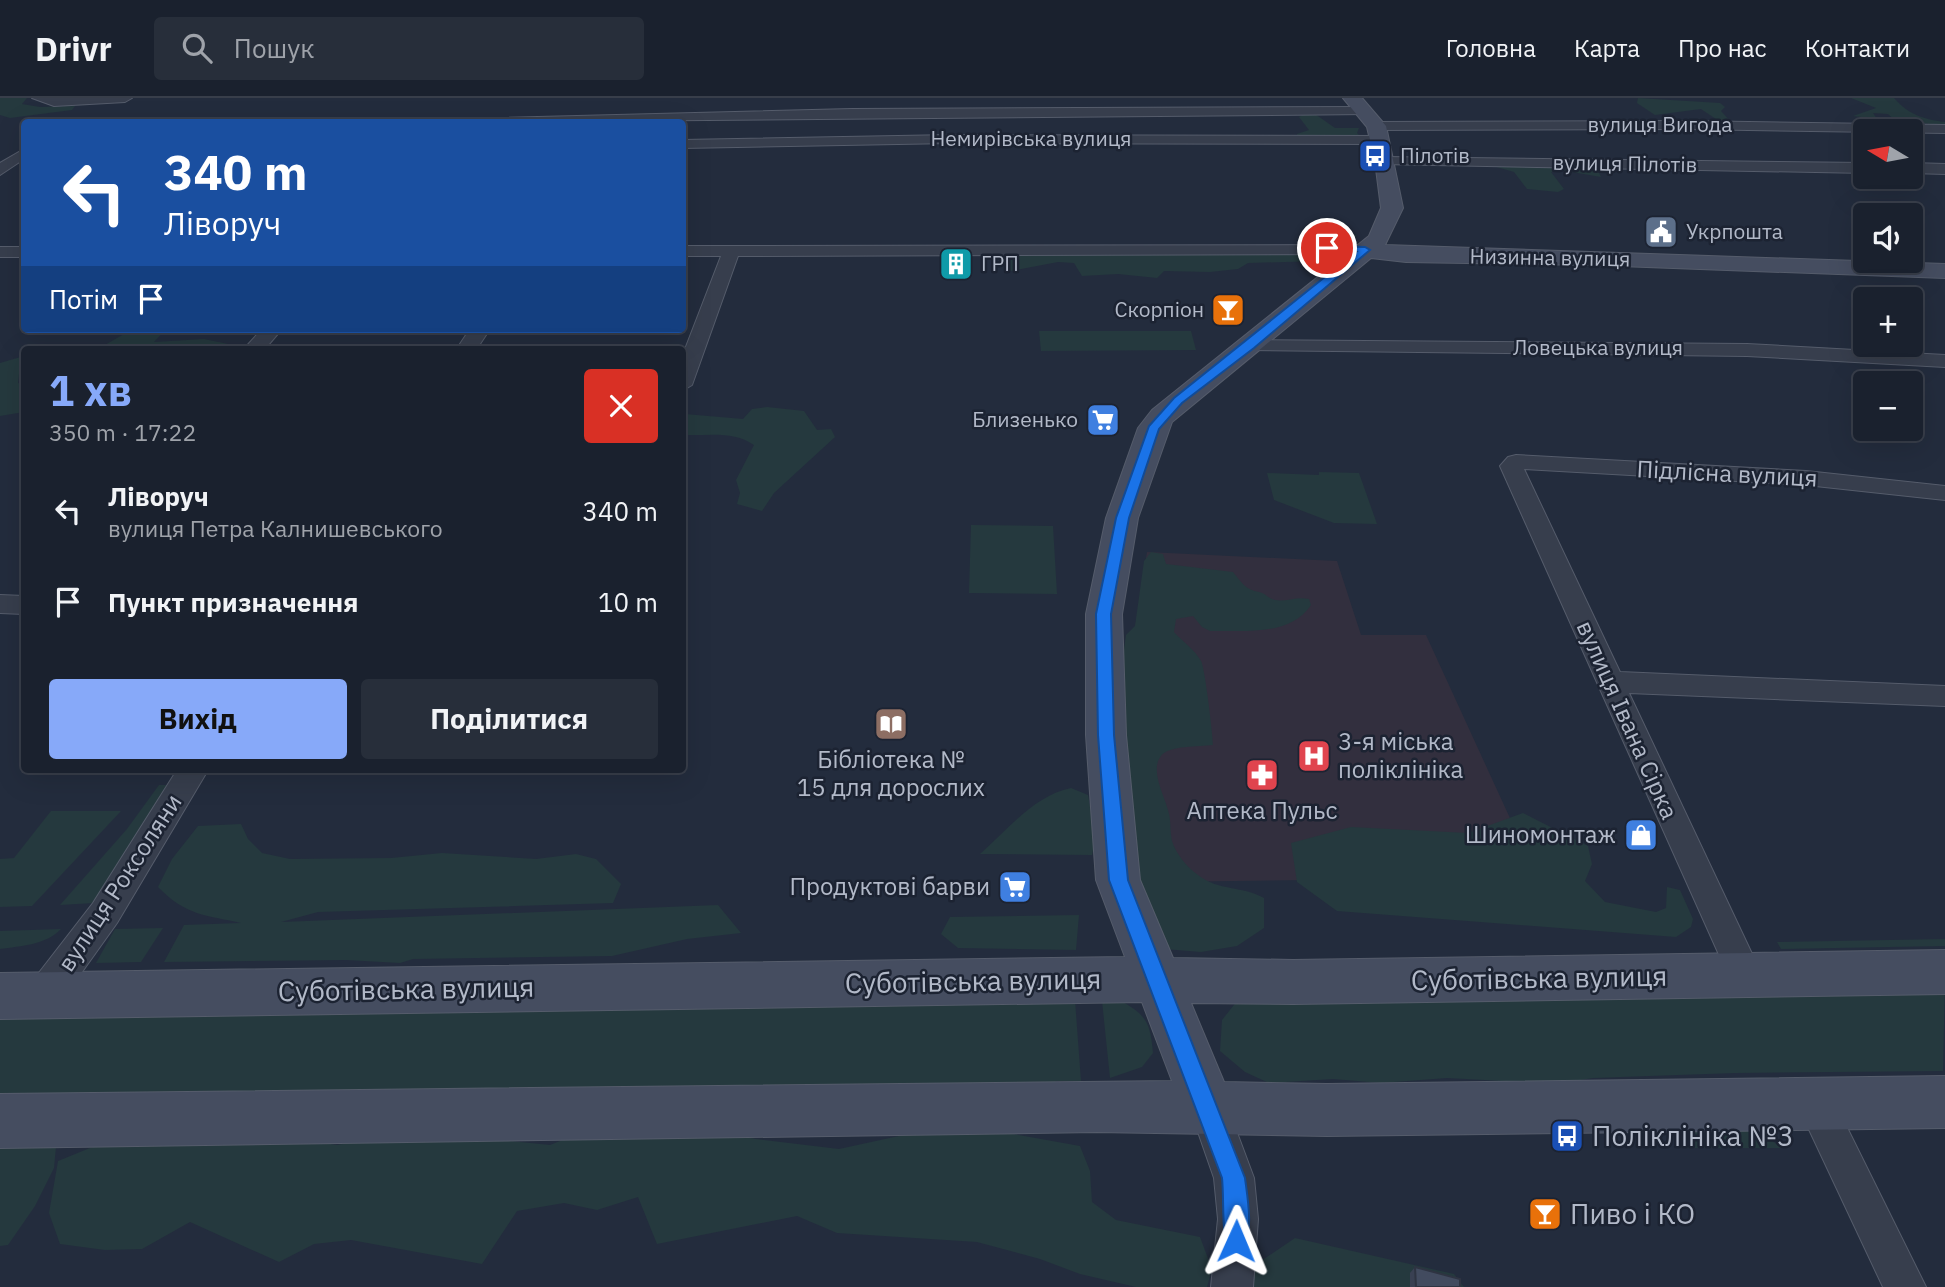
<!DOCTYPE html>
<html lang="uk">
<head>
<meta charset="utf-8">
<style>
  body { margin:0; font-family:"IBM Plex Sans",sans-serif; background:#272e3a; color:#f1f3f6; height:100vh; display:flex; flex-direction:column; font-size:26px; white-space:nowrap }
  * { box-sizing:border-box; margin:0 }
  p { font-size:23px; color:#9fa3aa }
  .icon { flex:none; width:38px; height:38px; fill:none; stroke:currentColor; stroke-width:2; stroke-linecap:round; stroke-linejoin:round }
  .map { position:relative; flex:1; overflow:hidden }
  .panel { position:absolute; left:21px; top:248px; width:665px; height:427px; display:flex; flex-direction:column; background:#1a212e; border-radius:7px; box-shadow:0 7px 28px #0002,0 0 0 2px #383e4a }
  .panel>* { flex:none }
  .hud { position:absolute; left:21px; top:21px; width:665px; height:214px; border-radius:7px; box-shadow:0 7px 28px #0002,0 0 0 2px #383e4a; background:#1a4fa0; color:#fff; overflow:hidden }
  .needle { width:46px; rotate:280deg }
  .fabs { position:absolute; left:1853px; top:21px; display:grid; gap:14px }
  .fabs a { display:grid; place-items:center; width:70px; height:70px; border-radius:7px; background:#1a212e; box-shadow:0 7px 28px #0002,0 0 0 2px #383e4a; font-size:35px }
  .pin { position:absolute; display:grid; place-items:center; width:60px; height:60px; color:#fff; margin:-30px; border:4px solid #fff; border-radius:50%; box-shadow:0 2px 7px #0007 }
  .me { position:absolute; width:77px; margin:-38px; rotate:1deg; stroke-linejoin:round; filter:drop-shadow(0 0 5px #0008) }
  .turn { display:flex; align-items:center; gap:24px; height:147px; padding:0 28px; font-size:32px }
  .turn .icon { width:91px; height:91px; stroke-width:2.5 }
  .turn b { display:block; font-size:49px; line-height:60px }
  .then { display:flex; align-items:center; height:66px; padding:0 28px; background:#0003; gap:14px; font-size:26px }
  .round { display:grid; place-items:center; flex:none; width:74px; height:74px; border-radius:7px; background:#272e3a }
  .overview { display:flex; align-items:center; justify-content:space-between; height:119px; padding:0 28px }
  h1 { font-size:42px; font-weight:700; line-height:52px; color:#87a9f9 }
  .cta { display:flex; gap:14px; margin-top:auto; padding:14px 28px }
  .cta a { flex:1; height:80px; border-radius:7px; background:#87a9f9; color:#111; font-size:28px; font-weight:700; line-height:80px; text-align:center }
  .cta a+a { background:#272e3a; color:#f1f3f6 }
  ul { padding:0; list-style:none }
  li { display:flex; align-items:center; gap:21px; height:91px; padding:0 28px }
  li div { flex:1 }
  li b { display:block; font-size:26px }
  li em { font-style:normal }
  header { display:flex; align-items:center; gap:42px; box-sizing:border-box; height:98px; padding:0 35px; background:#1a212e; border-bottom:2px solid #383e4a }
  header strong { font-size:33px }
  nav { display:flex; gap:38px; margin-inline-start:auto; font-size:24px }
  .search { width:490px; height:63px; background:#272e3a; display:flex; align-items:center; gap:18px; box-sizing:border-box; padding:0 24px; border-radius:7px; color:#9fa3aa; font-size:26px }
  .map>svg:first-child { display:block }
  .medical { fill:#322f3e }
  .green { fill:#25393e }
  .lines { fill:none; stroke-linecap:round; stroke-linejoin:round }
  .street-casing { stroke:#555c6b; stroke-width:2 }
  .secondary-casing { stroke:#555c6b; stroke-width:2 }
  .street { fill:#373e4d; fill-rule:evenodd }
  .secondary { fill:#454d60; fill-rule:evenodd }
  .wall { fill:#394052 }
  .building { fill:#424b5f; stroke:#2e3442; stroke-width:2 }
  .route { fill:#1a73e8; stroke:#114b97; stroke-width:2 }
  .labels { text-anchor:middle; stroke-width:5; stroke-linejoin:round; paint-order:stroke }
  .far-street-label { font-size:21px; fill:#b2b9c8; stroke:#1c2332 }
  .far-poi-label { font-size:21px; fill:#b2b9c8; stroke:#1c2332; text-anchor:start }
  .street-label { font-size:24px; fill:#b2b9c8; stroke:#1c2332 }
  .poi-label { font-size:24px; fill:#b2b9c8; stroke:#1c2332 }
  .near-street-label { font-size:28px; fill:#b2b9c8; stroke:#1c2332 }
  .near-poi-label { font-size:28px; fill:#b2b9c8; stroke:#1c2332; text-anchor:start }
</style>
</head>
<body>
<header>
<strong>Drivr</strong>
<div class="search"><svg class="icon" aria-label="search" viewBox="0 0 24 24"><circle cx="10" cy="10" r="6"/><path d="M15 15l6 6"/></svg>Пошук</div>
<nav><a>Головна</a><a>Карта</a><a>Про нас</a><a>Контакти</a></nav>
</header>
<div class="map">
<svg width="1945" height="1189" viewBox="0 0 1945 1189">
  <rect width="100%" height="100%" fill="#232c3d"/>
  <path class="medical" d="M1147,454L1337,463L1361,537H1426L1537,779L1160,784L1134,536Z"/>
  <g class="green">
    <path d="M0,0H27L22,6L40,9L75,8L72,12L10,20L0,17Z"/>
    <path d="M1638,0L1720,5L1725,9L1721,13L1730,23H1719L1701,11L1655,17L1637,5Z"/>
    <path d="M1851,0H1894C1909,17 1923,21 1945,24V27L1896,23L1888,16L1873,15L1877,21L1853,18L1876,10Z"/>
    <path d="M1305,15L1315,16L1335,30H1359L1357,35L1363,41L1297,40V36L1309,32L1299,19Z"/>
    <path d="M1493,68L1585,70L1599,75L1601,79L1566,73L1551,74L1564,91L1558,94L1527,91L1514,74Z"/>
    <path d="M1311,131L1348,133L1357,138C1343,142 1313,151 1304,137Z"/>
    <path d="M1306,151L1319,163L1248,165L1238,171L1210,174L1164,173L1157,180L1118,176L1082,178L1074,165L1058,164L1011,173L1007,166L1011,155L1070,157L1098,152Z"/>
    <path d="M133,231H166L154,244L204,241L233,247L235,252H96Z"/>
    <path d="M1039,233H1191L1196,252L1041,253Z"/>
    <path d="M24,258V271L19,276L18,285L24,286V314L0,318V265Z"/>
    <path d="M767,309L804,313L817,332L831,331L835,339L774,395L762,413L737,406L740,395L736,382L754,347C733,332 708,338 683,337L685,316L743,321L752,311Z"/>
    <path d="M1319,374L1359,375L1377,426L1334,425L1274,402L1267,375L1319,377Z"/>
    <path d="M971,427L1053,428L1057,496L969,495Z"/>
    <path d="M1151,454L1163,456L1166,466L1233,474C1242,485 1246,492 1259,494C1265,495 1269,501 1275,502C1286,504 1297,498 1309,501L1311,507C1290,539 1243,532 1210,533L1202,529L1193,518L1176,521L1174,534C1182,543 1195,552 1201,563C1205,570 1213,637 1213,647C1199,649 1169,647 1161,658C1149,673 1166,700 1169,716C1171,724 1170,734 1172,743C1176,756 1187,769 1198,777C1218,793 1243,788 1264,800V830L1237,848L1201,854L1152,850L1132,836L1118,594L1126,537L1135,528L1144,463Z"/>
    <path d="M159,687H175L94,805L60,807L127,731Z"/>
    <path d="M1071,690L1088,697L1096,739L1092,757L980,756C1007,732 1035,697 1071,690Z"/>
    <path d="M51,713H121L32,808L0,809V761L14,760Z"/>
    <path d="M1523,715L1588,748L1592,766L1585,783L1605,804L1656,814L1666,810L1667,789L1680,792L1693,821L1691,829L1676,839L1337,813L1297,784L1291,745L1351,729L1468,735Z"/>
    <path d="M241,726L248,741L262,755L290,761L391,760L442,755L536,761L576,756L596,761L621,786L613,805L318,814L281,824L718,807L741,835L687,841L612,858L413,861L400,865L346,862L164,864L184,827L241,825C206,817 186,818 158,789L172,761L198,728Z"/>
    <path d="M1079,817L1076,852L958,850L941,836L950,819Z"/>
    <path d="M163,830L141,864L96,865L115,831Z"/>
    <path d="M61,831C46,847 21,848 0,851V833Z"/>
    <path d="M1945,841V848L1781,851L1777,844Z"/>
    <path d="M1945,880L1943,973L1735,975L1593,980L1557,986L1447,980L1381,985L1333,981L1269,985L1245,974L1220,953L1222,922L1241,898Z"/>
    <path d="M1075,902L1081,983H1056L1047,992L954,985L0,1005V913Z"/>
    <path d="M1120,902C1147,918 1150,924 1153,955L1142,969L1110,980L1102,903Z"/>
    <path d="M659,1020L756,1041L839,1051L908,1036L969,1028L1080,1048L1090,1073L1092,1104L1116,1122L1200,1139L1212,1171L1207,1189H1136L1080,1176L1040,1161L977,1144L837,1135L797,1118L657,1146L638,1099L597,1112L564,1105L517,1113L482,1166L351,1142L314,1146L279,1164L190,1124L142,1151L105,1152L60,1146L49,1115L58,1063L117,1039L265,1035L337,1047L414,1033L550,1047L595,1029Z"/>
    <path d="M1678,1022L1753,1029L1782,1050H1675Z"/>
    <path d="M0,1034L57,1038L54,1070L35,1108L8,1147L0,1148Z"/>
    <path d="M1295,1140L1454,1176L1464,1189H1253L1255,1167Z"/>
  </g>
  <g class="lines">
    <defs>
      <g id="street">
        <path d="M32,0H132L125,4L54,8Z"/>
        <path d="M1363,9L1368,10V16L493,24L500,20L852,11Z"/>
        <path d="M1686,23L1945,27V35L1686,31L1376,32L1369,28L1376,24Z"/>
        <path d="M952,37L1380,38L1387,42L1380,46L952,45L682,50V42Z"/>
        <path d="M24,51V61L0,77V65Z"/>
        <path d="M1385,59L1866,65V75L1380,66V60Z"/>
        <path d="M1911,65L1945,66V76L1911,75Z"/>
        <path d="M1365,147L1374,152L1371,156L738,158L692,287L682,293V259L721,158H682V148Z"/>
        <rect x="0" y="149" width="24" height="10"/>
        <path d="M262,231H282L264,252H243Z"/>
        <path d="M470,231H490L476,252H456Z"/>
        <path d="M1250,242L1747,246L1945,257V269L1747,258L1243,252L1240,248Z"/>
        <path d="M1516,357L1806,373L1945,388V402L1806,387L1524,371L1620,574L1945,588V608L1629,595L1762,877L1757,888L1745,893L1733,888L1500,368L1508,359Z"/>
        <path d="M0,497L24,498V516L0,515Z"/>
        <path d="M177,672H208L117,825L57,909L44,913L31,909L26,897L31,885L93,805Z"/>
        <path d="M1816,987L1829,993L1926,1189H1883L1797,1006L1803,993Z"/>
        <path d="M1209,992L1223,997L1254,1080L1258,1121L1253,1189H1211L1218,1121L1214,1080L1190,1011L1195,997Z"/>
      </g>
      <path id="secondary" d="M1343,0H1362L1386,28L1403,110L1385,147L1945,166V180L1593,167L1406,164L1371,160L1172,324L1138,420L1122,516L1126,637L1140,782L1173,860L1293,862L1945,852V896L1293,906L1191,905L1224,984L1327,986L1945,978V1030L1327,1038L1097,1034L0,1050V996L1172,983L1142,904L0,921V875L1125,859L1096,782L1086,637V516L1106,420L1138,330L1152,312L1369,138L1381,110L1375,63L1367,29Z"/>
    </defs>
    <use href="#street" class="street-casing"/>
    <use href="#secondary" class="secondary-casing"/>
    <use href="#street" class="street"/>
    <use href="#secondary" class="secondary"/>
  </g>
  <path class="wall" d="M1415,1169L1460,1189H1410V1175Z"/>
  <path class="building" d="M1415,1169L1460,1181V1189H1416Z"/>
  <path class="route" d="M1324,148L1365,149L1370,152L1254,250L1182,305L1159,331L1129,420L1111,516L1114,637L1128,782L1245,1080C1248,1103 1253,1129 1244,1152L1236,1155L1227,1152C1222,1138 1224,1098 1222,1080L1109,782L1098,637L1096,516L1116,420L1149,328L1174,300L1356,154L1327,153Z"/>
  <defs>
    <symbol id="bus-square" viewBox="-11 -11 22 22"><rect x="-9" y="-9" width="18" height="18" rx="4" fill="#1a4fb4" stroke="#1c2332"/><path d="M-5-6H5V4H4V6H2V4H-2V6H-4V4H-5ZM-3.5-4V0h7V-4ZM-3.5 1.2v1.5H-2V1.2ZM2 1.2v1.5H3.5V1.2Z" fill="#fff"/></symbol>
    <symbol id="civic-square" viewBox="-11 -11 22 22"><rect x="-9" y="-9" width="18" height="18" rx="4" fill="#5c6f8a" stroke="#1c2332"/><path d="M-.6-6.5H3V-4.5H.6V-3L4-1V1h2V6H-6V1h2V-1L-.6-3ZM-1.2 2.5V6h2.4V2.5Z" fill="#fff"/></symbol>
    <symbol id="building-square" viewBox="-11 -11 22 22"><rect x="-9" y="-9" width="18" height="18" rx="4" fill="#0f9aa8" stroke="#1c2332"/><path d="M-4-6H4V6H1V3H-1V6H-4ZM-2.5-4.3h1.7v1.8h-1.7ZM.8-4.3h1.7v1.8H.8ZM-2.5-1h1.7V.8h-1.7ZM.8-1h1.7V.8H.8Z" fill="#fff"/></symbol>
    <symbol id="bar-square" viewBox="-11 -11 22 22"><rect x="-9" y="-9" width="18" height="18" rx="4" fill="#e8710a" stroke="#1c2332"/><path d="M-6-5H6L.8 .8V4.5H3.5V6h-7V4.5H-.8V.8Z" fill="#fff"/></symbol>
    <symbol id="supermarket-square" viewBox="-11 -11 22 22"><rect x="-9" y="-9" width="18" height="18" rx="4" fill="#3f7fe0" stroke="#1c2332"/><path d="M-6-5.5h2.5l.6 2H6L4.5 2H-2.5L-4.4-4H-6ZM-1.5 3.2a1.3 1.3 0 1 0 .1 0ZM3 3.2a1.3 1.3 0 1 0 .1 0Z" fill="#fff"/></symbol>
    <symbol id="library-square" viewBox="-11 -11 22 22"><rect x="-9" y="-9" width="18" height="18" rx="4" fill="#8d6e63" stroke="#1c2332"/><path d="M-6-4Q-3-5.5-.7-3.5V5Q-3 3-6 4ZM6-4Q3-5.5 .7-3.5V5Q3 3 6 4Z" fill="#fff"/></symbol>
    <symbol id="hospital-square" viewBox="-11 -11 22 22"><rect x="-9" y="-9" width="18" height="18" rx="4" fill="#e0444e" stroke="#1c2332"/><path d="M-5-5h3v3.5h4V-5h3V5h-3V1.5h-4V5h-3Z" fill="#fff"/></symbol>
    <symbol id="pharmacy-square" viewBox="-11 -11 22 22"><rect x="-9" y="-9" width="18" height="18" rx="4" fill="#e0444e" stroke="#1c2332"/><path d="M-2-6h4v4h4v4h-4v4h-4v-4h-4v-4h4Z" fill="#fff"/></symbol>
    <symbol id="shop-square" viewBox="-11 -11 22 22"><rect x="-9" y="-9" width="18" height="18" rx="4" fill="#3f7fe0" stroke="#1c2332"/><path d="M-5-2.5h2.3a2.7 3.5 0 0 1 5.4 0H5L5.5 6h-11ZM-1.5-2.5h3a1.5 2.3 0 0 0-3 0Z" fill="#fff"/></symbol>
  </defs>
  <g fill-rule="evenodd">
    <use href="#bus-square" x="1356" y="39" width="38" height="38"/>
    <use href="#civic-square" x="1642" y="115" width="38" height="38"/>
    <use href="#building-square" x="937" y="147" width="38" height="38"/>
    <use href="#bar-square" x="1209" y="193" width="38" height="38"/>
    <use href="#supermarket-square" x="1084" y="303" width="38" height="38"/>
    <use href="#library-square" x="872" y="607" width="38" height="38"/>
    <use href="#hospital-square" x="1295" y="639" width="38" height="38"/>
    <use href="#pharmacy-square" x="1243" y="658" width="38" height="38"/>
    <use href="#shop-square" x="1622" y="718" width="38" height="38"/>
    <use href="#supermarket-square" x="996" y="770" width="38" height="38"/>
    <use href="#bus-square" x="1548" y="1019" width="38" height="38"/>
    <use href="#bar-square" x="1526" y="1097" width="38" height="38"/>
  </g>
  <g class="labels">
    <g class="far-street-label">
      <text x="1660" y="34">вулиця Вигода</text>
      <text x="1031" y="48">Немирівська вулиця</text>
      <text transform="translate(1625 66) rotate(1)" y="7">вулиця Пілотів</text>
      <text transform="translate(1550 160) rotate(1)" y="7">Низинна вулиця</text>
      <text x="1598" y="257">Ловецька вулиця</text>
    </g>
    <g class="far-poi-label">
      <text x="1400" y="65">Пілотів</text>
      <text x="1686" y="141">Укрпошта</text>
      <text x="981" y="173">ГРП</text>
      <text x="1204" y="219" text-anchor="end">Скорпіон</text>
      <text x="1078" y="329" text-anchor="end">Близенько</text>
    </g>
    <g class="street-label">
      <text transform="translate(1727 376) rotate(3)" y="8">Підлісна вулиця</text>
      <text transform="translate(1627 622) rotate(66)" y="8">вулиця Івана Сірка</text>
      <text transform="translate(120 785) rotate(-57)" y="8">вулиця Роксоляни</text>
    </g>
    <g class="poi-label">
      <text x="1338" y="652" text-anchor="start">3-я міська<tspan x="1338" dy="28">поліклініка</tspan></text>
      <text x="891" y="670">Бібліотека №<tspan x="891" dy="28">15 для дорослих</tspan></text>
      <text x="1262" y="721">Аптека Пульс</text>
      <text x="1616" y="745" text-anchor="end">Шиномонтаж</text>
      <text x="990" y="797" text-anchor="end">Продуктові барви</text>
    </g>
    <g class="near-street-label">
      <text transform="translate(1539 880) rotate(-1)" y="10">Суботівська вулиця</text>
      <text transform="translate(973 883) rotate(-1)" y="10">Суботівська вулиця</text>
      <text transform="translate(406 891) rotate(-1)" y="10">Суботівська вулиця</text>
    </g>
    <g class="near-poi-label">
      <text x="1592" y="1048">Поліклініка №3</text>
      <text x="1570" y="1126">Пиво і КО</text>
    </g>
  </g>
</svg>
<div class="fabs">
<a><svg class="needle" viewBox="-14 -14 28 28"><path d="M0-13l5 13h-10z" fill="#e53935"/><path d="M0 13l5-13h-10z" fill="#9fa3aa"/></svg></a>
<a><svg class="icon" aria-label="sound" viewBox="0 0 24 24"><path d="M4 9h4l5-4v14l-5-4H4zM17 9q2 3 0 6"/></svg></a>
<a>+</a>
<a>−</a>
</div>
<div class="pin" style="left:1327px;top:150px;background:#d93025"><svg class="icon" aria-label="arrive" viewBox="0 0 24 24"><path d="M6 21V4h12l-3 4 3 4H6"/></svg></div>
<svg class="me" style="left:1236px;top:1143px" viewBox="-20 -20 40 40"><path d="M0-17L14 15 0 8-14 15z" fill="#1a73e8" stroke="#fff" stroke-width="4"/></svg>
<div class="hud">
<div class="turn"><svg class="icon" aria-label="left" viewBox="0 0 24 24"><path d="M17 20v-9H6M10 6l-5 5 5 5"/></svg><div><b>340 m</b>Ліворуч</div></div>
<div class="then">Потім<svg class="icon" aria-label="arrive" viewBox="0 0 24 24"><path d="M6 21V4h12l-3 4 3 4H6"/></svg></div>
</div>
<section class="panel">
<div class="overview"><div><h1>1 хв</h1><p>350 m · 17:22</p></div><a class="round" style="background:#d93025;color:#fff"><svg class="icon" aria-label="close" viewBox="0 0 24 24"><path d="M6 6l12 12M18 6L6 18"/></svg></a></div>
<ul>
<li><svg class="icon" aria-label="left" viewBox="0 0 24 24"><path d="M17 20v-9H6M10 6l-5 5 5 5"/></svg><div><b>Ліворуч</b><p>вулиця Петра Калнишевського</p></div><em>340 m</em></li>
<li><svg class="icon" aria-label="arrive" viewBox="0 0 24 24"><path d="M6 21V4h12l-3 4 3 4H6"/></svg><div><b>Пункт призначення</b></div><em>10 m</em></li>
</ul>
<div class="cta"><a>Вихід</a><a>Поділитися</a></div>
</section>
</div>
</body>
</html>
